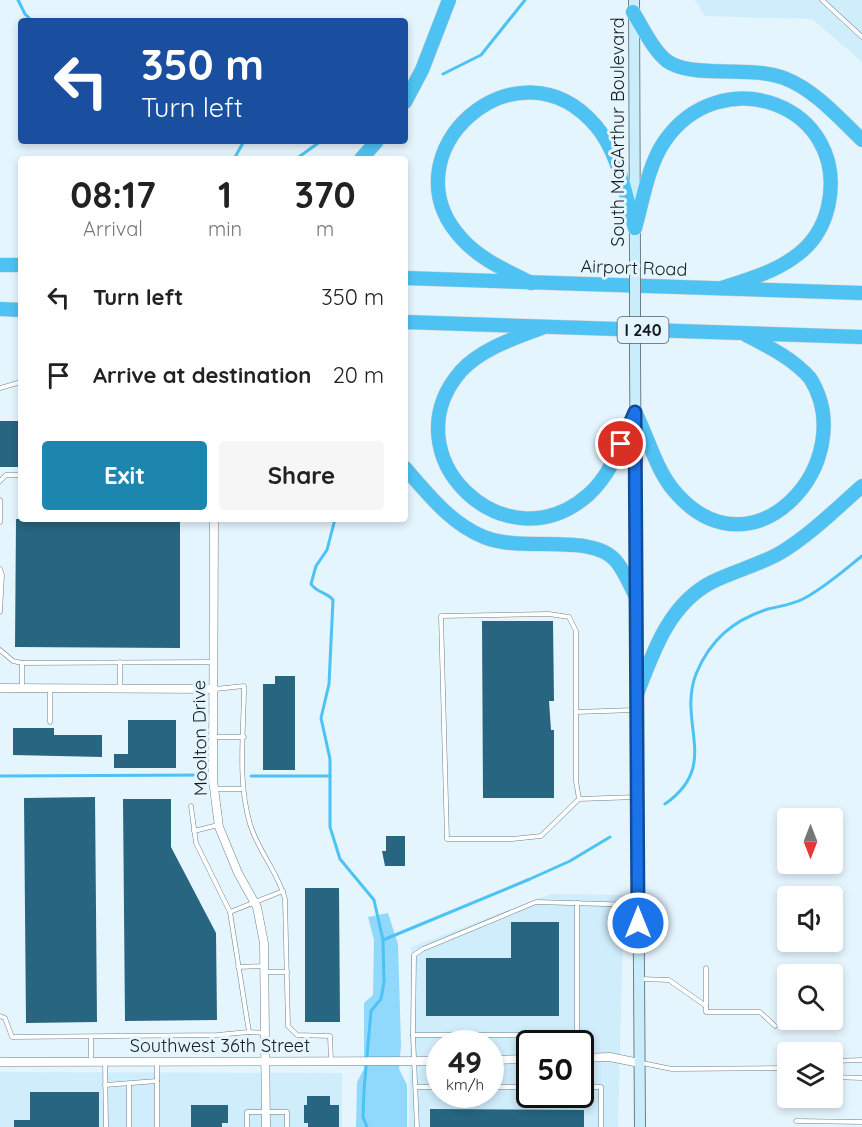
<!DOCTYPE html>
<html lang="en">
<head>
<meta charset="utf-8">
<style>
  body { margin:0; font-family:Quicksand,sans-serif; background:#f6f6f6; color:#222; height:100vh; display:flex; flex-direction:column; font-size:22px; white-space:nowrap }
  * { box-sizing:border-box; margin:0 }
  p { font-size:20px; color:#767676 }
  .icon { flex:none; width:33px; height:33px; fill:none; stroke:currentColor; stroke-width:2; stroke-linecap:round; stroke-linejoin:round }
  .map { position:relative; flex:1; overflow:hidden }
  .panel { position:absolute; left:18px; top:156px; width:390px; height:366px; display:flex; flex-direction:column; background:#fff; border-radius:6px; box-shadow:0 3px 9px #0003 }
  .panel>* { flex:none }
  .hud { position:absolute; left:18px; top:18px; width:390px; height:126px; border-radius:6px; box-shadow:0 3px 9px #0003; background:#1a4fa0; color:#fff; overflow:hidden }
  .needle { width:39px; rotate:180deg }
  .fabs { position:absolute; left:777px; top:808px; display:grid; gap:12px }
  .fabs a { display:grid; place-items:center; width:66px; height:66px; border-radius:6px; background:#fff; box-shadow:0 3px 9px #0003; font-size:30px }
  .speed { position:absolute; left:426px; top:1030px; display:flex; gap:12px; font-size:30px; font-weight:700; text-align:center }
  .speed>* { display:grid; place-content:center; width:78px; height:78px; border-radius:50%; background:#fff; box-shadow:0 3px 9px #0003; line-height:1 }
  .speed small { font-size:15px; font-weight:400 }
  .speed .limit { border:3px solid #111; border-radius:9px; background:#fff; color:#111 }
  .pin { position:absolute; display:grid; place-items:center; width:51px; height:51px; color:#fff; margin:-26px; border:3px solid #fff; border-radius:50%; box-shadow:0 2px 6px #0007 }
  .me { position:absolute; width:66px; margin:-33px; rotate:0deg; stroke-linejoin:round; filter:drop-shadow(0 0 4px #0008) }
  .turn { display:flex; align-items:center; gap:21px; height:126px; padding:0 24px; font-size:27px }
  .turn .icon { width:78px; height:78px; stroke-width:2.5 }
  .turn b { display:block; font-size:42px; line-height:51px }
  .eta { display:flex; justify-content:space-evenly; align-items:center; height:102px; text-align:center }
  .eta b { font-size:36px; font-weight:700; line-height:42px }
  .action { display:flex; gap:12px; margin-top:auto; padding:12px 24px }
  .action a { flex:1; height:69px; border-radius:6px; background:#1c86ae; color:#fff; font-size:24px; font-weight:700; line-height:69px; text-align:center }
  .action a+a { background:#f6f6f6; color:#222 }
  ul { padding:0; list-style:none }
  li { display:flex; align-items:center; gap:18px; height:78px; padding:0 24px }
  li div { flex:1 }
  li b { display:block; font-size:22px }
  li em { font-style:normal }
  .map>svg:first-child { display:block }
  .built { fill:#d0edfc; fill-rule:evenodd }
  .green { fill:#91d9fc }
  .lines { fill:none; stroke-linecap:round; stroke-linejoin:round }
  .stream { stroke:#4cc2f5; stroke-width:3 }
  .building { fill:#276580 }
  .service-casing { stroke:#6d808a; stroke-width:5 }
  .minor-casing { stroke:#6d808a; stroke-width:9 }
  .secondary-casing { stroke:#6d808a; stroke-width:12 }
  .motorway-casing { stroke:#d0d2d2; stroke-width:15 }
  .service { stroke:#fff; stroke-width:4 }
  .minor { stroke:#fff; stroke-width:8 }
  .secondary { stroke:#caedfb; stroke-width:10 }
  .motorway { stroke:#4ec2f3; stroke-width:14 }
  .secondary-bridge-casing { stroke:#6d808a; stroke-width:12; stroke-linecap:butt }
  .secondary-bridge { stroke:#caedfb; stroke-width:10 }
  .route-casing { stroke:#114b97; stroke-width:15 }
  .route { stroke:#1a73e8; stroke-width:10 }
  .labels { text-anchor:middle; stroke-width:6; stroke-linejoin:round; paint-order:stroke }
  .shield { fill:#e5f5fe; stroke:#535d62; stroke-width:1.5 }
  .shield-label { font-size:16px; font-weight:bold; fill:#141c1f }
  .street-label { font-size:18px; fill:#141c1f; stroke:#e5f5fe }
</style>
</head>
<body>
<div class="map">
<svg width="862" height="1127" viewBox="0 0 862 1127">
  <rect width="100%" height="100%" fill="#e5f5fe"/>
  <g class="built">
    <path d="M695,0H862V62L812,19L705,16Z"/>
    <path d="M551,894L624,895L618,1127H409L411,947ZM440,1044H490V1095H440ZM530,1044H580V1095H530Z"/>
    <path d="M0,1072L342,1073V1127H0Z"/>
  </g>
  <path class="green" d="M388,913L398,944L401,1045L399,1069L407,1085V1127H356L357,1082L364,1069V1003L373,995L374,940L368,917Z"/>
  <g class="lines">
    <g class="stream">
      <path d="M18,0L25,14L32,21"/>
      <path d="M443,74L481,55L525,0"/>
      <path d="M234,159L244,141"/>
      <path d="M296,159L321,141"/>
      <path d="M335,519L327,550L316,566L311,584C317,593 327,592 333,600L329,684L321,718L330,759V827L340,859L374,900L383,940L384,982L381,999L371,1011L364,1090L363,1117L367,1127"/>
      <path d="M0,776L204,775"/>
      <path d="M251,776H330"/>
      <path d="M665,804C721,765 677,724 696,674C710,640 733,620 768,609C780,606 791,605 803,599C824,588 843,571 862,556"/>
      <path d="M383,940L530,879L570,861L610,837"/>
    </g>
  </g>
  <g class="building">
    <rect x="0" y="421" width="21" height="46"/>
    <path d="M16,519H180V648L15,647Z"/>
    <path d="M482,621H553L554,701H549L551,730H554V798H483Z"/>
    <path d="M275,676H295V770H263V684H275Z"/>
    <path d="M128,720H176V768H114V754H128Z"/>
    <path d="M13,728H54V735H102V757L13,755Z"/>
    <path d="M95,797L97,1022L26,1023L24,798Z"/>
    <path d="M123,799H171V847L216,933L217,1020L125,1021Z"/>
    <path d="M386,836H405V866H385L382,851H386Z"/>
    <path d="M305,888H339L340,1022H305Z"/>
    <path d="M511,922H559V1016H426V958H511Z"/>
    <path d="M30,1092H99V1127H14V1120H30Z"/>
    <path d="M307,1096H330V1105H339V1127H308V1123H304V1105H307Z"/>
    <path d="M191,1105H228V1123H222V1127H191Z"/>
    <path d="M430,1109L584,1110V1127H430Z"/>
  </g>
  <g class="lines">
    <defs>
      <g id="service">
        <path d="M822,0L862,37"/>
        <path d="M0,388L21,382"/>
        <path d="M0,481L6,475H21"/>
        <path d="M0,500V522"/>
        <path d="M0,569L2,575L0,612"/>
        <path d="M0,650L13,661L22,663L213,662"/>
        <path d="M120,662V688"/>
        <path d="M22,687V663"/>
        <path d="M50,689V722"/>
        <path d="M215,689L244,686C244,731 237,780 250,824C258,851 278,872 285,899L288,1026L297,1035L330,1036L331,1061"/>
        <path d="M576,712L635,710"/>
        <path d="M213,737H244"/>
        <path d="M214,789H243"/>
        <path d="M579,799L541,836L512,839H447L441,616L549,614L569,617L576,631V781L579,799L637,797"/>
        <path d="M191,806L196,843L230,912L283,891"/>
        <path d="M194,831L218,825"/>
        <path d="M230,912L249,1032L265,1033"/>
        <path d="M238,967L265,966"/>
        <path d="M706,968V1012H760L775,1026"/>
        <path d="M266,972H287"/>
        <path d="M641,979L669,980L706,1006"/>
        <path d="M0,1016L5,1018L12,1037L217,1035L249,1032"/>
        <path d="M413,1035H574L577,1030V903"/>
        <path d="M91,1037V1061"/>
        <path d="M832,1061L862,1060"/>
        <path d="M105,1062L106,1127"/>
        <path d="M157,1062V1127"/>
        <path d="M642,1063L672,1069L788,1068"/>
        <path d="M832,1077L862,1078"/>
        <path d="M105,1085L157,1081"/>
        <path d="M416,1087H440"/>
        <path d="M490,1087H530"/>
        <path d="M580,1087H601V1127"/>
        <path d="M796,1121L862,1122"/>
        <path d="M129,1127V1085"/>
        <path d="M247,1127V1112H287V1127"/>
        <path d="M417,1127L413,1035L414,955L423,949L536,902L638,905"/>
      </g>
      <g id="minor">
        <path d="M214,519L213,780L219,827L238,873L257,907L264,943L266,1127"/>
        <path d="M0,688L214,689"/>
        <path d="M580,1058L610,1057L639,1063"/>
        <path d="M490,1060L530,1059"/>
        <path d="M0,1062L440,1061"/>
      </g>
      <g id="secondary">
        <path d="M634,0L635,257"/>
        <path d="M635,358L640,1127"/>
      </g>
      <g id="motorway">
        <path d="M633,12C643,28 653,50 667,61C692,79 749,65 784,78C815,90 838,117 862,140"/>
        <path d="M405,102L422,70L449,0"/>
        <path d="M361,159L377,141"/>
        <path d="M635,228C643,200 648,166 664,142C721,58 851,105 828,207C823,228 811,246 793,258C772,273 746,280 722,288"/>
        <path d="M0,265H21"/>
        <path d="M405,278L862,293"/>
        <path d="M531,283C506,270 481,260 462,239C383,154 517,33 596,126C619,153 625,195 635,228"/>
        <path d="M0,309L21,310"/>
        <path d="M405,322L862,337"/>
        <path d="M544,327C516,338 482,348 461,371C388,455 505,568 588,495C612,474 623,440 635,412"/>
        <path d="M635,412C649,439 656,471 676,493C754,582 862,461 810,378C792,358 769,347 746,335"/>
        <path d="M405,468C428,494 451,524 484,537C522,553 592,532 616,561C625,572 630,585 636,597"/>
        <path d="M637,694C653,652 669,604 712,582C734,571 759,565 780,553C810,535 836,509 862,486"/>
      </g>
    </defs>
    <use href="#service" class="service-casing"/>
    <use href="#minor" class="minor-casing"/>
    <use href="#secondary" class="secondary-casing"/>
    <use href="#motorway" class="motorway-casing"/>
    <use href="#service" class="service"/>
    <use href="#minor" class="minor"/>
    <use href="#secondary" class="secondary"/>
    <use href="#motorway" class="motorway"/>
    <defs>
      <path id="secondary-bridge" d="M635,257V358"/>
    </defs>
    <use href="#secondary-bridge" class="secondary-bridge-casing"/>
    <use href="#secondary-bridge" class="secondary-bridge"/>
  </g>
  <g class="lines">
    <defs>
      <path id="route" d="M621,444L635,412L638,923"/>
    </defs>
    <use href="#route" class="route-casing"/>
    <use href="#route" class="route"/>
  </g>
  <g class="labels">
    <rect class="shield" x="617.5" y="317" width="51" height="26" rx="4.5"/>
    <g class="shield-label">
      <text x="643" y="336">I 240</text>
    </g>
    <g class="street-label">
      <text transform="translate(618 132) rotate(-90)" y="6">South MacArthur Boulevard</text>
      <text transform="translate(634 268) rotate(2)" y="6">Airport Road</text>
      <text transform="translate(200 738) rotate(-91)" y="6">Moolton Drive</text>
      <text x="220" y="1052">Southwest 36th Street</text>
    </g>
  </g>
</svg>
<div class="fabs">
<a><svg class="needle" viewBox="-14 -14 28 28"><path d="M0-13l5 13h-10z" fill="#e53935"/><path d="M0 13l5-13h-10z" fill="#767676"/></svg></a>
<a><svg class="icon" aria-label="sound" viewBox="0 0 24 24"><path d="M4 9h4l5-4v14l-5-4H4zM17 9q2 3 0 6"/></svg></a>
<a><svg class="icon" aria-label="search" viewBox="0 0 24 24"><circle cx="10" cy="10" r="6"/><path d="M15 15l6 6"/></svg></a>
<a><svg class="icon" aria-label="layers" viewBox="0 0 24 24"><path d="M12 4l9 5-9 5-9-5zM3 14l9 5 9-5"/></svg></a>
</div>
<div class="speed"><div>49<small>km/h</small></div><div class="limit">50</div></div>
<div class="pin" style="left:621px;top:444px;background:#d93025"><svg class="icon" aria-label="arrive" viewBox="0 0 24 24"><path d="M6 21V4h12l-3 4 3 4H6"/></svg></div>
<svg class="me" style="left:638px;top:923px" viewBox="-20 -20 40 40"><circle r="17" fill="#1a73e8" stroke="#fff" stroke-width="3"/><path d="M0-11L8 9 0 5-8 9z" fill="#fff"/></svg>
<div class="hud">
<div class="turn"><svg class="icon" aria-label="left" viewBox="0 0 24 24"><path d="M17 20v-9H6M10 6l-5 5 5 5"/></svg><div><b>350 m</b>Turn left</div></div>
</div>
<section class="panel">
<div class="eta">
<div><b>08:17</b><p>Arrival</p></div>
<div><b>1</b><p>min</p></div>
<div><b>370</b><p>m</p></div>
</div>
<ul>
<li><svg class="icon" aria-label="left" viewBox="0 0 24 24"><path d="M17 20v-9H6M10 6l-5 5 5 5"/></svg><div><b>Turn left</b></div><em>350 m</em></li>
<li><svg class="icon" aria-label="arrive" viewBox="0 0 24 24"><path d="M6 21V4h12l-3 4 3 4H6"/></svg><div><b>Arrive at destination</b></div><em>20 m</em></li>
</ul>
<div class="action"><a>Exit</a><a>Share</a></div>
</section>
</div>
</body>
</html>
